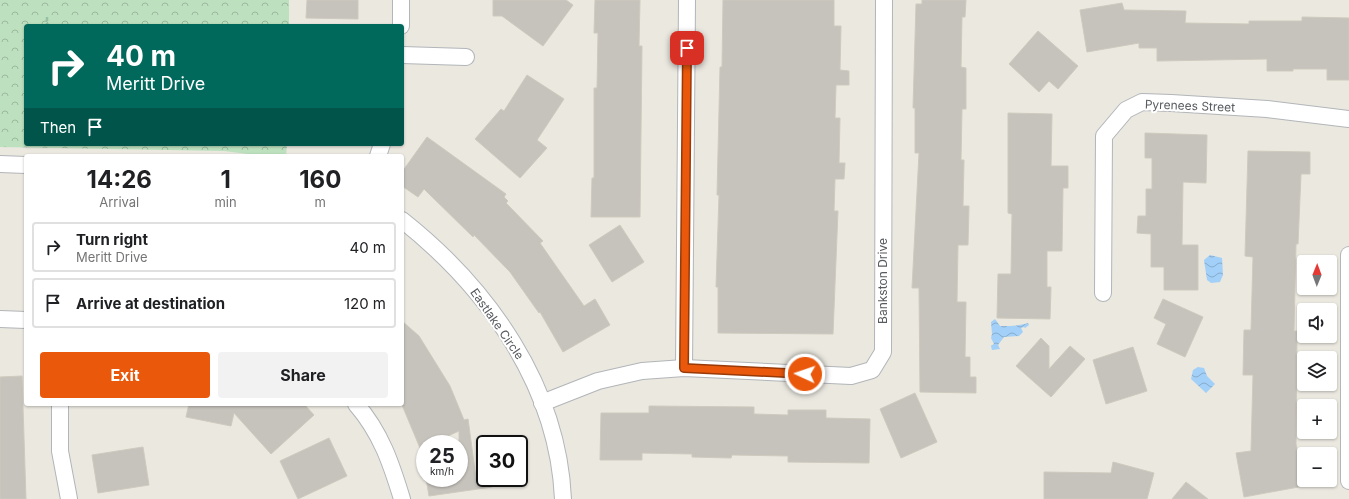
<!DOCTYPE html>
<html lang="en">
<head>
<meta charset="utf-8">
<style>
  body { margin:0; font-family:Inter,sans-serif; background:#f2f2f2; color:#202124; height:100vh; display:flex; flex-direction:column; font-size:15px; white-space:nowrap }
  * { box-sizing:border-box; margin:0 }
  p { font-size:13px; color:#757577 }
  .icon { flex:none; width:22px; height:22px; fill:none; stroke:currentColor; stroke-width:2; stroke-linecap:round; stroke-linejoin:round }
  .map { position:relative; flex:1; overflow:hidden }
  .sheet { position:absolute; left:24px; top:154px; width:380px; height:252px; display:flex; flex-direction:column; background:#fff; border-radius:4px; box-shadow:0 1px 3px #0004 }
  .sheet>* { flex:none }
  .top-card { position:absolute; left:24px; top:24px; width:380px; height:122px; border-radius:4px; box-shadow:0 1px 3px #0004; background:#00695c; color:#fff; overflow:hidden }
  .needle { width:26px; rotate:1deg }
  .buttons { position:absolute; left:1297px; top:255px; display:grid; gap:8px }
  .buttons a { display:grid; place-items:center; width:40px; height:40px; border-radius:4px; background:#fff; box-shadow:0 1px 3px #0004; font-size:20px }
  .speed { position:absolute; left:416px; top:435px; display:flex; gap:8px; font-size:20px; font-weight:700; text-align:center }
  .speed>* { display:grid; place-content:center; width:52px; height:52px; border-radius:50%; background:#fff; box-shadow:0 1px 3px #0004; line-height:1 }
  .speed small { font-size:10px; font-weight:400 }
  .speed .limit { border:2px solid #111; border-radius:6px; background:#fff; color:#111 }
  .pin { position:absolute; display:grid; place-items:center; width:34px; height:34px; color:#fff; margin:-17px; border-radius:8px; box-shadow:0 2px 6px #0006 }
  .me { position:absolute; width:44px; margin:-22px; rotate:273deg; stroke-linejoin:round; filter:drop-shadow(0 0 3px #0008) }
  .turn { display:flex; align-items:center; gap:14px; height:84px; padding:0 16px; font-size:18px }
  .turn .icon { width:52px; height:52px; stroke-width:2.5 }
  .turn b { display:block; font-size:28px; line-height:34px }
  .then { display:flex; align-items:center; height:38px; padding:0 16px; background:#0003; gap:8px; font-size:15px }
  .eta { display:flex; justify-content:space-evenly; align-items:center; height:68px; text-align:center }
  .eta b { font-size:24px; font-weight:700; line-height:28px }
  .button { display:flex; gap:8px; margin-top:auto; padding:8px 16px }
  .button a { flex:1; height:46px; border-radius:4px; background:#ea580c; color:#fff; font-size:16px; font-weight:700; line-height:46px; text-align:center }
  .button a+a { background:#f2f2f2; color:#202124 }
  ul { padding:0; list-style:none }
  li { display:flex; align-items:center; gap:12px; height:50px; margin:0 8px 6px; padding:0 8px; border:2px solid #e0e0e0; border-radius:4px }
  li div { flex:1 }
  li b { display:block; font-size:15px }
  li em { font-style:normal }
  .map>svg:first-child { display:block }
  .forest { fill:url(#forest-crowns) }
  .water { fill:url(#water-waves) }
  .building { fill:#c6c2bc; stroke:#cecabe }
  .lines { fill:none; stroke-linecap:round; stroke-linejoin:round }
  .minor-casing { stroke:#b2b5b9; stroke-width:18 }
  .path { stroke:#97c0a4; stroke-width:2.5; stroke-dasharray:4 2; stroke-linecap:butt }
  .minor { stroke:#fff; stroke-width:16 }
  .route-casing { stroke:#983908; stroke-width:10 }
  .route { stroke:#ea580c; stroke-width:7 }
  .labels { text-anchor:middle; stroke-width:4; stroke-linejoin:round; paint-order:stroke }
  .street-label { font-size:12px; fill:#585b5f; stroke:#fff }
</style>
</head>
<body>
<div class="map">
<svg width="1349" height="499" viewBox="0 0 1349 499">
  <defs>
    <pattern id="forest-crowns" width="20" height="18" patternUnits="userSpaceOnUse"><rect width="20" height="18" fill="#bde1be"/><path d="M2 6a3 3 0 1 1 6 0M12 15a3 3 0 1 1 6 0" fill="none" stroke="#9cb99e"/></pattern>
    <pattern id="water-waves" width="16" height="10" patternUnits="userSpaceOnUse"><rect width="16" height="10" fill="#a2d0f8"/><path d="M0 5q4-4 8 0t8 0" fill="none" stroke="#87accc"/></pattern>
  </defs>
  <rect width="100%" height="100%" fill="#eae8df"/>
  <path class="forest" d="M0,0H289V26H26V144H287L286,156H264L224,151L0,147Z"/>
  <g class="water">
    <path d="M1210,255L1222,258L1223,275L1220,282L1211,283L1207,280L1204,260Z"/>
    <path d="M995,319L1000,326C1011,326 1018,326 1028,323L1029,325L1025,328L1024,327L1021,328L1023,332L1019,336L1004,337L998,345L1000,349L992,350L991,346L994,344L991,338L992,334L991,322Z"/>
    <path d="M1198,367L1204,368L1207,376L1215,384L1206,393L1191,379L1193,370Z"/>
  </g>
  <g class="building">
    <path d="M307,0H358V19L306,18Z"/>
    <path d="M493,0H566L573,5L543,46L502,16H493Z"/>
    <path d="M595,0H640L639,46H642L640,217H591L592,178H594V88H597L598,33H594Z"/>
    <path d="M723,0H834V26H841L840,70L849,71V85H836L835,118H840L839,163H845L844,179H835L834,211H838L833,334L718,333V287H716L719,195H717L720,67H722Z"/>
    <path d="M922,0H966L965,17H962L961,67L966,68V109H962L961,160H964L963,206H969L968,245H958L957,302H966L965,357H970V377H976V393L920,392L919,288H912L919,153H915V108H913L916,4H922Z"/>
    <path d="M1122,3L1124,10L1186,11L1185,23L1249,24V21H1302V17L1349,18V80H1327V69H1293V71H1267V59L1157,61V48H1139V43L1087,52L1080,10Z"/>
    <path d="M1038,31L1078,66L1058,89L1049,81L1039,92L1009,64Z"/>
    <path d="M527,75L564,99L537,140L547,148L520,178L475,139L501,109L504,111Z"/>
    <path d="M1008,113L1052,114L1051,166H1068V188H1063L1062,251H1047V287H1051L1050,319L997,318L998,274H1011L1012,214L1008,213Z"/>
    <path d="M1145,133L1207,135L1206,183L1183,182L1182,245H1198V290H1164V267H1151V234L1137,233L1138,216H1146V189H1152V158H1145Z"/>
    <path d="M427,137L506,194L504,197L508,201L506,203L543,241L540,243L584,306L595,299L610,325L563,352L540,312L539,313L510,272L474,235L473,237L424,189L418,197L402,186V172Z"/>
    <path d="M1248,151L1310,152V174H1301L1298,244H1296L1294,331H1297L1296,444L1304,486L1244,497L1236,453L1251,451L1253,375H1243L1244,330H1251L1253,257L1245,256Z"/>
    <path d="M620,225L644,262L612,282L589,245Z"/>
    <path d="M1163,299L1203,317L1185,357L1157,344L1166,324L1154,318Z"/>
    <path d="M402,321L419,336L450,386L464,420L468,419L476,478H491L492,487L429,496L426,478H459V431L430,444H425V446L420,448L402,405Z"/>
    <path d="M1041,338L1049,346V369L1070,346L1085,359L1051,397L1016,366Z"/>
    <path d="M1133,347L1147,391L1106,404L1093,360Z"/>
    <path d="M22,376L26,499H0V377Z"/>
    <path d="M915,393L937,442L901,458L880,409Z"/>
    <path d="M189,404H304L314,415L271,454L234,413L231,426L186,417Z"/>
    <path d="M649,406L754,407V414L788,415V410H826V418L870,419L869,463L788,462V456L732,455L731,458L692,457V454L642,453V460H600L601,413H649Z"/>
    <path d="M329,438L347,476L298,499L280,461Z"/>
    <path d="M143,447L149,485L98,493L92,455Z"/>
    <path d="M1113,462L1154,473L1147,499H1044V472L1111,473Z"/>
    <path d="M1186,482L1208,499H1172Z"/>
  </g>
  <g class="lines">
    <defs>
      <g id="minor">
        <path d="M401,26V0"/>
        <path d="M402,55L466,57"/>
        <path d="M378,156L382,144"/>
        <path d="M0,164L26,165"/>
        <path d="M402,220C488,288 558,386 563,499"/>
        <path d="M1349,255V481"/>
        <path d="M1103,293L1104,136L1126,110L1142,102L1171,103L1267,109L1349,119"/>
        <path d="M0,319L26,320"/>
        <path d="M684,368L687,0"/>
        <path d="M542,403L598,381L642,371L684,368L851,376L872,370L883,352L884,0"/>
        <path d="M60,404V451L69,499"/>
        <path d="M356,404C381,433 391,463 402,499"/>
      </g>
    </defs>
    <use href="#minor" class="minor-casing"/>
    <path class="path" d="M47,17V26"/>
    <use href="#minor" class="minor"/>
  </g>
  <g class="lines">
    <defs>
      <path id="route" d="M687,48L684,368L805,374"/>
    </defs>
    <use href="#route" class="route-casing"/>
    <use href="#route" class="route"/>
  </g>
  <g class="labels">
    <g class="street-label">
      <text transform="translate(1190 106) rotate(2)" y="4">Pyrenees Street</text>
      <text transform="translate(883 281) rotate(-90)" y="4">Bankston Drive</text>
      <text transform="translate(497 324) rotate(55)" y="4">Eastlake Circle</text>
    </g>
  </g>
</svg>
<div class="buttons">
<a><svg class="needle" viewBox="-14 -14 28 28"><path d="M0-13l5 13h-10z" fill="#e53935"/><path d="M0 13l5-13h-10z" fill="#757577"/></svg></a>
<a><svg class="icon" aria-label="sound" viewBox="0 0 24 24"><path d="M4 9h4l5-4v14l-5-4H4zM17 9q2 3 0 6"/></svg></a>
<a><svg class="icon" aria-label="layers" viewBox="0 0 24 24"><path d="M12 4l9 5-9 5-9-5zM3 14l9 5 9-5"/></svg></a>
<a>+</a>
<a>−</a>
</div>
<div class="speed"><div>25<small>km/h</small></div><div class="limit">30</div></div>
<div class="pin" style="left:687px;top:48px;background:#d93025"><svg class="icon" aria-label="arrive" viewBox="0 0 24 24"><path d="M6 21V4h12l-3 4 3 4H6"/></svg></div>
<svg class="me" style="left:805px;top:374px" viewBox="-20 -20 40 40"><circle r="17" fill="#ea580c" stroke="#fff" stroke-width="3"/><path d="M0-11L8 9 0 5-8 9z" fill="#fff"/></svg>
<div class="top-card">
<div class="turn"><svg class="icon" aria-label="right" viewBox="0 0 24 24"><path d="M7 20v-9h11M14 6l5 5-5 5"/></svg><div><b>40 m</b>Meritt Drive</div></div>
<div class="then">Then<svg class="icon" aria-label="arrive" viewBox="0 0 24 24"><path d="M6 21V4h12l-3 4 3 4H6"/></svg></div>
</div>
<section class="sheet">
<div class="eta">
<div><b>14:26</b><p>Arrival</p></div>
<div><b>1</b><p>min</p></div>
<div><b>160</b><p>m</p></div>
</div>
<ul>
<li><svg class="icon" aria-label="right" viewBox="0 0 24 24"><path d="M7 20v-9h11M14 6l5 5-5 5"/></svg><div><b>Turn right</b><p>Meritt Drive</p></div><em>40 m</em></li>
<li><svg class="icon" aria-label="arrive" viewBox="0 0 24 24"><path d="M6 21V4h12l-3 4 3 4H6"/></svg><div><b>Arrive at destination</b></div><em>120 m</em></li>
</ul>
<div class="button"><a>Exit</a><a>Share</a></div>
</section>
</div>
</body>
</html>
